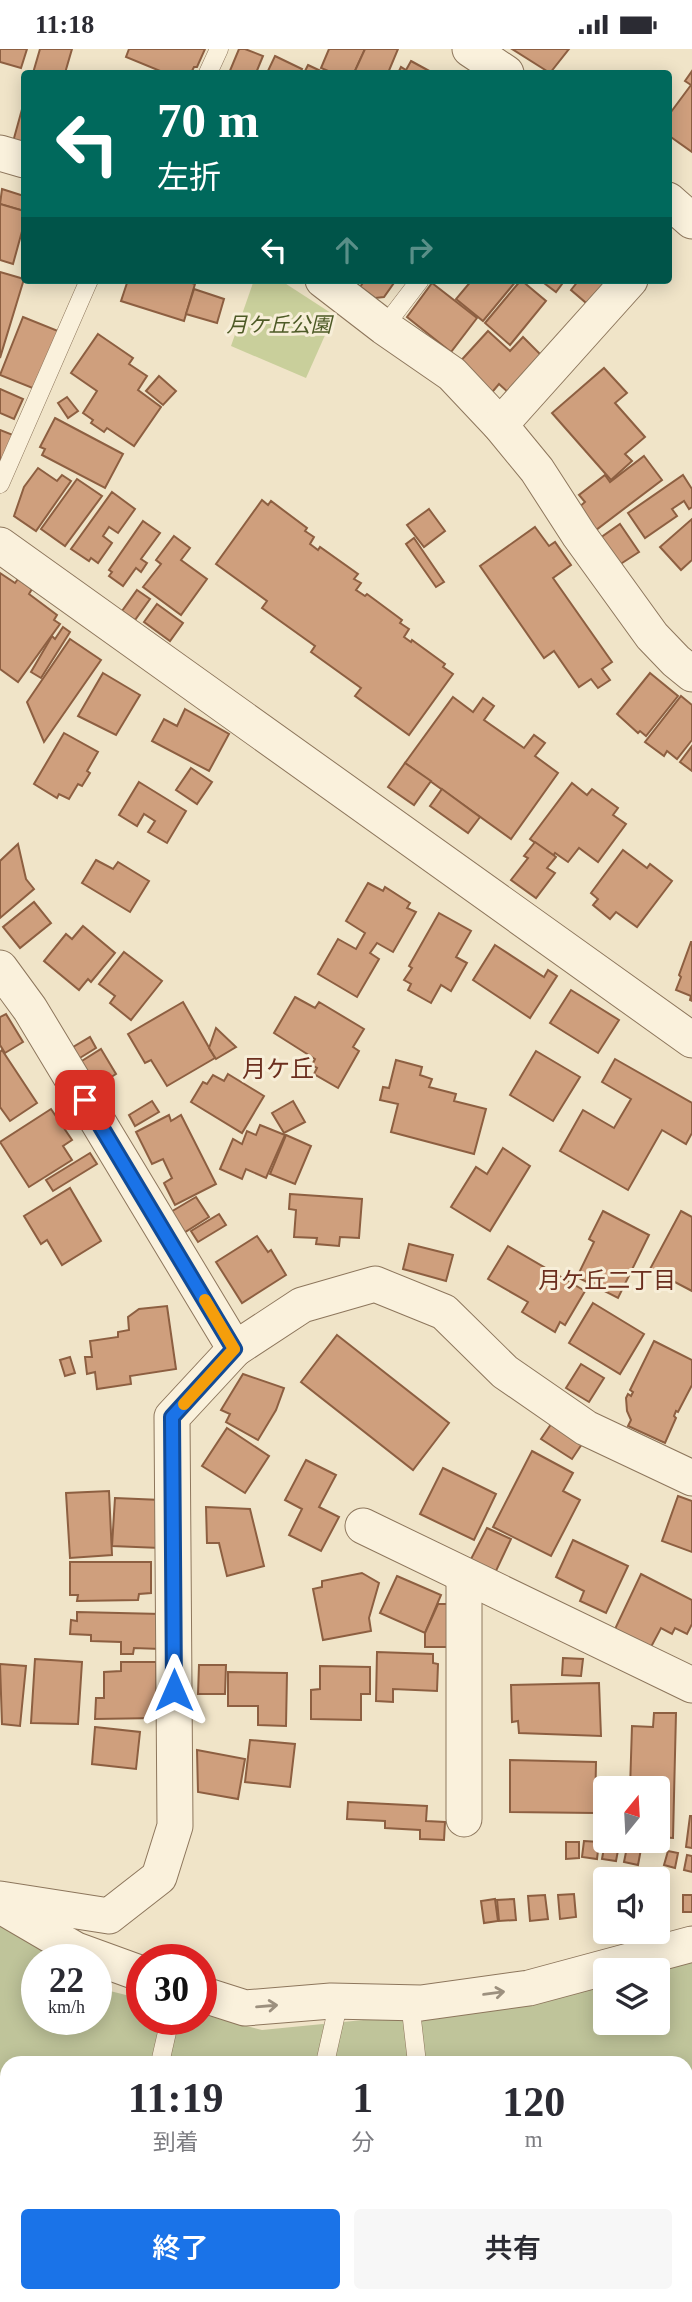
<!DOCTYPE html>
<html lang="ja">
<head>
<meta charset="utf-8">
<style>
  body { margin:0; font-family:"Times New Roman","Noto Sans JP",serif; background:#f7f7f7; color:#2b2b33; height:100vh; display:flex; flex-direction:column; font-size:26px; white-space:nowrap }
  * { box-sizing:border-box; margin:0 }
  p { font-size:23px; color:#7c7c81 }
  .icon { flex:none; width:38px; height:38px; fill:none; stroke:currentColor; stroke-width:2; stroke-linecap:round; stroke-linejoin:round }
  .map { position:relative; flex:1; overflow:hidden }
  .details { position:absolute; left:0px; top:2007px; width:693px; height:247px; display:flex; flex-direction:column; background:#fff; border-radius:21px 21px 0 0; box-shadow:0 4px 18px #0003 }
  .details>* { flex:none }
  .top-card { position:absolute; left:21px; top:21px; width:651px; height:214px; border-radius:7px; box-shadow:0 4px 18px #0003; background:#00695c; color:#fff; overflow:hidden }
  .needle { width:46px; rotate:18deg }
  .fabs { position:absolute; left:593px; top:1727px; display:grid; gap:14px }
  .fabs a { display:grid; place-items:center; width:77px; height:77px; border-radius:7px; background:#fff; box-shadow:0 4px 18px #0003; font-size:35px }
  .speed { position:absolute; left:21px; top:1895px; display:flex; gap:14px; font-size:35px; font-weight:700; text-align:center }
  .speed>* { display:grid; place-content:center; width:91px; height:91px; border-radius:50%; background:#fff; box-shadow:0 4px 18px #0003; line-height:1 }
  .speed small { font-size:18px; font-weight:400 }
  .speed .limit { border:10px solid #d22; background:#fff; color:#111 }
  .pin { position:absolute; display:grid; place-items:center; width:60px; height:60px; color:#fff; margin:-30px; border-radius:14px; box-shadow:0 4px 10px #0006 }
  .me { position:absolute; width:77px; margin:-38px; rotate:0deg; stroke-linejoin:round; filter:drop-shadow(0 0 5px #0008) }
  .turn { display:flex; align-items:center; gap:24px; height:147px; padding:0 21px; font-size:32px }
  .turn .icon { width:91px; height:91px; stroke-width:2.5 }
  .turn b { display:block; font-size:49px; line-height:60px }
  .lanes { display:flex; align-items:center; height:66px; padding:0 21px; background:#0003; justify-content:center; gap:35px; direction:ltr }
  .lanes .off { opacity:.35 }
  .eta { display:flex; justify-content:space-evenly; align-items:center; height:119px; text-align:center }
  .eta b { font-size:42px; font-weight:600; line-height:49px }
  .primary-button { display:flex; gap:14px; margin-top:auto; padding:14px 21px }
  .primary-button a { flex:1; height:80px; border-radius:7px; background:#1a73e8; color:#fff; font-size:28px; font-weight:600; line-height:80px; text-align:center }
  .primary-button a+a { background:#f7f7f7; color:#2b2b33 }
  .status { display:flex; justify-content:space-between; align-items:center; height:49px; padding:0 35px; background:#fff; direction:ltr }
  .status svg { height:19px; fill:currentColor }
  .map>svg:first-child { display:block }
  .green { fill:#c9cf9b }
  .cemetery { fill:#bfc49a; fill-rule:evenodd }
  .building { fill:#cf9f7d; stroke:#8d5f41; stroke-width:2 }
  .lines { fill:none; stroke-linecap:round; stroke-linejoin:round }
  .service-casing { stroke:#8d765c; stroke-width:19 }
  .minor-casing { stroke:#8d765c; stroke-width:37 }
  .service { stroke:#faf1dc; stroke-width:18 }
  .minor { stroke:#faf1dc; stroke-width:35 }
  .oneway { stroke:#9c907e }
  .route-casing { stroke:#114b97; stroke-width:18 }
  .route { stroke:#1a73e8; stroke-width:12 }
  .slow { stroke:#f59e0b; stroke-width:12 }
  .labels { text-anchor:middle; stroke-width:6; stroke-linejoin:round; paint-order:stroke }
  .park-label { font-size:21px; font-style:italic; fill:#4d5a26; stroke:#f7eed8 }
  .neighbourhood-label { font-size:23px; fill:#6b2e1e; stroke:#f7eed8 }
  .quarter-label { font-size:24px; fill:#6b2e1e; stroke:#f7eed8 }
</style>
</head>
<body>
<div class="status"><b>11:18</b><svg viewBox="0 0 49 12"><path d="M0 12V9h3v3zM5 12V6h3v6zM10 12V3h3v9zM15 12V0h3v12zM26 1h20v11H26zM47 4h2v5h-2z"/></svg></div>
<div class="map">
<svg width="692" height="2253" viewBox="0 0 692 2253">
  <rect width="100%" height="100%" fill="#f0e4c8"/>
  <path class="green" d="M254,231H280L334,266L306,329L231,297Z"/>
  <path class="cemetery" d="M0,1870L63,1911H37V1970H96V1933L110,1942L142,1950V1970H201V1965L262,1981L495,1958L605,1923L606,1974H658V1922L692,1896V2253H0ZM7,2014H686V2247H7Z"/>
  <g class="building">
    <path d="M0,0H27L21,19L0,13Z"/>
    <path d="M40,0H72L65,24H33Z"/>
    <path d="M129,0H205L197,18H194L191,24H165L126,8Z"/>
    <path d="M239,0H245L263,7L256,24H229Z"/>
    <path d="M329,0H365L354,24H333L321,19Z"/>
    <path d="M365,0H398L388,24H354Z"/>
    <path d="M512,0H569L550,24Z"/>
    <path d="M275,7L302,20L300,24H267Z"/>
    <path d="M411,12L433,24H398L401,18L406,21Z"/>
    <path d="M308,16L325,24H304Z"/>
    <path d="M692,22V103L668,86V67L691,36L685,32Z"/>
    <path d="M24,53V104L11,100Z"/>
    <path d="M2,140L24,147V162L0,155Z"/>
    <path d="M0,155L24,162V175L13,215L0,211Z"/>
    <path d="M0,223L24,230L0,309Z"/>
    <path d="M128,231H182L195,235L184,272L121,252Z"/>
    <path d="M365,231H396L384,248L375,249L360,238Z"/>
    <path d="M472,231H517L483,272L456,250Z"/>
    <path d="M521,231L546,252L510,296L485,274Z"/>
    <path d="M540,231H565L556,243Z"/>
    <path d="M579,231H615L592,259L571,241Z"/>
    <path d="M432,234L477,269L451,303L407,268Z"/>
    <path d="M194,240L224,250L217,274L186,265Z"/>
    <path d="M23,268L58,282L35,340L0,326Z"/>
    <path d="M488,282L510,302L523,288L544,309L510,345L499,335L488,348L456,317Z"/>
    <path d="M98,285L133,309L129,315L147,327L138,341L161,358L134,397L107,379L104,383L91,374L93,371L83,364L97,342L71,324Z"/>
    <path d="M604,319L627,344L615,354L645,388L625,405L632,412L611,431L552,364Z"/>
    <path d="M159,327L176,342L163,356L146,342Z"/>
    <path d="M0,340L23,350L14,370L0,364Z"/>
    <path d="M67,348L78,362L68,369L58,354Z"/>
    <path d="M55,369L123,405L105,439L42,406L45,400L40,398Z"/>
    <path d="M0,381L13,386L0,428Z"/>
    <path d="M644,407L662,431L596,481L578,459L585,453L579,446L605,426L610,433Z"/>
    <path d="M38,419L57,432L62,426L71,432L36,482L14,467L24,438Z"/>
    <path d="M683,426L692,440V458L689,460L684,452L672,460L677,467L645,489L628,464Z"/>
    <path d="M77,430L102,447L65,497L41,480Z"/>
    <path d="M112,443L135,460L118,484L109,478L103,487L112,494L98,514L91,509L89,512L71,500Z"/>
    <path d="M262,451L268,456L271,452L307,479L305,482L314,488L310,495L318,501L320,498L358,525L354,530L361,534L356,541L365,547L367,545L402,571L400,574L409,580L404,588L411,593L412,591L445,615L443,618L453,625L409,686L355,647L361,639L311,603L315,597L262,559L267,552L216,515Z"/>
    <path d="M429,460L445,482L424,498L407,476Z"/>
    <path d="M692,470V511L681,521L660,498Z"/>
    <path d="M143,472L160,484L141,510L147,514L141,523L136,519L123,537L109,527L112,523L109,521Z"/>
    <path d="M620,475L639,503L619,516L600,489Z"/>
    <path d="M535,478L549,497L555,493L571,516L553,529L612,613L602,620L610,631L598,639L591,630L579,638L554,602L544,609L480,517Z"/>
    <path d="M174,487L190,499L181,511L207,530L181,566L143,538L161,515L156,511Z"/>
    <path d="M414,489L444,533L436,538L406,495Z"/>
    <path d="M0,524L15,534L18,530L32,540L29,545L57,566L54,571L60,575L18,633L0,620Z"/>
    <path d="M137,541L150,550L135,571L122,562Z"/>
    <path d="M157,555L183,574L170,592L144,573Z"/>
    <path d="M63,578L70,583L41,629L31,623L52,587L55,590Z"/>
    <path d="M70,590L101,611L44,693L27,653Z"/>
    <path d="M103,624L140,646L116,686L78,667Z"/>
    <path d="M650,624L678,647L646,687L640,682L638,684L617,665Z"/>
    <path d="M681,647L692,656V691L677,710L667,702L664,707L645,693Z"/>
    <path d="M453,648L473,663L483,649L494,657L484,671L524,699L534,686L545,694L535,707L558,724L511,790L405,714Z"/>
    <path d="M185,660L229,685L209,722L152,692L164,670L177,677Z"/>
    <path d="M64,684L98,703L87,722L90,724L82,737L78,735L69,750L59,745L57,749L34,735Z"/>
    <path d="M692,697V722L680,713Z"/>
    <path d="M405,714L431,732L414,756L388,738Z"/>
    <path d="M191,719L212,733L197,755L176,741Z"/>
    <path d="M139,733L186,762L167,794L148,783L155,772L144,765L137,777L119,766Z"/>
    <path d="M572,734L587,746L592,740L618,759L613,766L626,775L598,813L579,799L568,813L555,804L553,807L530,790Z"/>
    <path d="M442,740L480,768L468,784L430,757Z"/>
    <path d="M535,793L556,808L547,819L555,824L536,849L511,831L528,809L524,807Z"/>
    <path d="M18,795L26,830L34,840L0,869V812Z"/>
    <path d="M623,801L647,819L650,815L672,832L637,878L616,863L610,870L593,856L598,850L591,844Z"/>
    <path d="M96,811L113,820L118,813L149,832L130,863L82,834Z"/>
    <path d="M368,834L383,842L385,838L410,854L407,859L416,863L393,903L377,894L370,904L379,910L357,948L318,925L338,890L356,900L365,884L346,872Z"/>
    <path d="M34,853L51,874L20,899L3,878Z"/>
    <path d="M439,864L471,882L456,908L467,914L451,942L441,936L431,954L408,941L411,935L404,931L412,919L409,917Z"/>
    <path d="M83,877L115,904L91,933L88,930L79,941L44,912L66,885L72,890Z"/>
    <path d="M691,893H692V952L690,951L691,947L676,941L681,928L679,926Z"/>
    <path d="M495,896L544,928L548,921L557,927L530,969L473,931Z"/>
    <path d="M124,903L162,932L131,971L110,954L115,947L99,935Z"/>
    <path d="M571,941L619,971L598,1004L550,974Z"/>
    <path d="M295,948L315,959L319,953L364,980L353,998L359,1002L338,1039L314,1025L317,1019L312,1016L315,1010L274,984Z"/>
    <path d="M183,953L215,1009L167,1037L151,1011L145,1014L128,985Z"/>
    <path d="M6,965L23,993L5,1004L0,996V968Z"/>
    <path d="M216,979L236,998L216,1010L209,999Z"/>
    <path d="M90,988L96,999L75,1012L68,1001Z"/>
    <path d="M101,1000L116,1025L92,1040L77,1015Z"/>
    <path d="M2,1001L37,1054L10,1072L0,1058V1003Z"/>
    <path d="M536,1002L580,1028L553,1072L510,1046Z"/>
    <path d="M615,1010L692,1054V1084L686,1095L662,1081L628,1141L560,1102L583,1061L614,1079L631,1050L602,1033Z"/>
    <path d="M396,1011L422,1018L420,1026L432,1030L429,1038L456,1045L454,1052L486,1060L474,1105L391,1083L398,1055L380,1051L383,1038L389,1039Z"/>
    <path d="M228,1025L264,1047L242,1084L191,1053L203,1033L207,1035L213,1026L224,1032Z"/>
    <path d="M152,1052L159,1063L135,1077L129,1066Z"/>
    <path d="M293,1052L305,1073L284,1084L272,1064Z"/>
    <path d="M51,1060L72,1091L63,1097L72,1111L29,1138L0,1093Z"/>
    <path d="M169,1066L171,1072L181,1066L216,1135L175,1156L164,1134L172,1129L163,1110L152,1115L136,1083Z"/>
    <path d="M260,1076L285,1086L266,1129L246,1120L242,1130L220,1120L233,1090L242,1095L247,1082L256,1086Z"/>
    <path d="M286,1086L311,1097L295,1135L270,1125Z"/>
    <path d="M503,1099L530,1117L490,1182L451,1158L476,1118L487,1125Z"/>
    <path d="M90,1104L97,1115L53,1142L46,1131Z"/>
    <path d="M70,1139L101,1192L62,1216L47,1191L41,1195L24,1167Z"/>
    <path d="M290,1145L362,1150L359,1189L340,1188L339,1197L316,1195L317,1189L294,1188L296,1161L289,1160Z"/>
    <path d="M196,1148L209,1168L182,1185L169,1164Z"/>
    <path d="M603,1162L649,1186L618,1249L577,1228L594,1193L589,1190Z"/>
    <path d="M681,1162L692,1168V1242L650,1220Z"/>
    <path d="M219,1165L226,1176L198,1193L191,1182Z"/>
    <path d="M257,1187L268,1203L271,1201L286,1226L242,1254L216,1213Z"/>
    <path d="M409,1195L453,1206L446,1232L403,1220Z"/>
    <path d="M508,1197L585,1242L565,1276L560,1273L555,1283L522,1263L528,1253L488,1230Z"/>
    <path d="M593,1254L644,1285L620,1325L569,1294Z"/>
    <path d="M167,1257L176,1320L130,1327L131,1335L97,1340L95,1323L87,1325L85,1308H92L90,1292L118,1288V1283L129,1281L128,1268L139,1260Z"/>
    <path d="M337,1286L449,1374L413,1421L301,1333Z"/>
    <path d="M654,1292L692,1311V1336L678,1363L676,1362L674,1367L676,1369L665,1394L628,1377L631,1371L627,1362L626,1349L628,1345L631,1347L633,1343L630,1341Z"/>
    <path d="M70,1308L75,1324L65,1327L60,1311Z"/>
    <path d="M581,1315L604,1329L589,1353L566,1339Z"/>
    <path d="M243,1325L284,1339L276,1361L258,1391L226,1373L230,1365L221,1361Z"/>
    <path d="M558,1365L588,1386L572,1410L541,1390Z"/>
    <path d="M227,1379L269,1407L245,1444L202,1417Z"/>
    <path d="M532,1402L573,1424L563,1442L580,1451L551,1507L493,1478Z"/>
    <path d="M306,1411L336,1426L319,1458L339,1468L321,1502L289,1486L302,1460L285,1451Z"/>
    <path d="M443,1419L496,1445L474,1491L420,1465Z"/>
    <path d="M109,1442L112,1506L70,1509L66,1444Z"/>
    <path d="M678,1447L692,1452V1503L662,1492Z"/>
    <path d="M115,1449L161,1451L160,1499L112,1497Z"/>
    <path d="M206,1458L250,1460L264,1517L227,1527L219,1494H207Z"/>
    <path d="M487,1479L511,1490L495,1524L470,1512Z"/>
    <path d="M573,1491L628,1517L606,1564L580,1552L584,1542L556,1528Z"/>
    <path d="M70,1513H151V1544L139,1545L138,1551L77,1552L78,1546H70Z"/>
    <path d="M362,1524L379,1534L369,1569L371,1582L323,1591L313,1540L322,1538V1532Z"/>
    <path d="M641,1525L692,1551V1575L687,1585L675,1579L672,1585L661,1579L651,1598L615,1580Z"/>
    <path d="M397,1527L441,1546L425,1584L380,1564Z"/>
    <path d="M438,1555H453L452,1598H425V1584Z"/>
    <path d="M77,1563L161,1565L160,1600L134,1599L133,1605H121V1593L91,1592V1586L70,1585L71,1571L77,1572Z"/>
    <path d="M377,1603L433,1605V1614L438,1615L437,1642L393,1640V1653L376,1652Z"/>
    <path d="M563,1609L583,1610L581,1627L562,1626Z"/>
    <path d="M35,1610L82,1613L78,1675L31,1674Z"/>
    <path d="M121,1613H156L157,1669L95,1670L96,1649H104V1623L121,1622Z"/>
    <path d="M0,1615L26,1617L20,1677L2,1675Z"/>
    <path d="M199,1616H226L225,1645H198Z"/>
    <path d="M320,1617L370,1618V1645H361V1671L311,1670V1641L320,1640Z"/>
    <path d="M228,1623L287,1624L286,1677L258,1676V1657H228Z"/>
    <path d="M599,1634L601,1687L519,1684L518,1672L512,1673L511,1636Z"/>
    <path d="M654,1664H676L673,1789L658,1788V1740H630L632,1677L653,1678Z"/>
    <path d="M95,1678L140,1683L136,1720L92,1715Z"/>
    <path d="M250,1691L295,1695L290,1738L245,1733Z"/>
    <path d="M197,1701L245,1710L238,1750L198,1743Z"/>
    <path d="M510,1711L596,1713L595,1764L510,1763Z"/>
    <path d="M348,1753L427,1757L426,1772L445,1773L444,1791L420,1790V1781L385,1779V1772L347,1770Z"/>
    <path d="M690,1767H692V1799L686,1798Z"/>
    <path d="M584,1792L599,1793L597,1810L582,1808Z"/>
    <path d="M566,1793H579V1809L566,1810Z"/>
    <path d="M605,1793L619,1796L616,1812L602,1810Z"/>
    <path d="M627,1798L641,1800L638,1816L624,1813Z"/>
    <path d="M668,1802L678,1804L675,1819L664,1816Z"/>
    <path d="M687,1806L692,1807V1823L684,1821Z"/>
    <path d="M574,1845L576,1868L560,1870L558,1846Z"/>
    <path d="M545,1846L548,1870L530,1872L528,1847Z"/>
    <rect x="683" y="1846" width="9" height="17"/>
    <path d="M495,1850L498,1872L484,1874L481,1852Z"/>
    <path d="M514,1850L516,1871L499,1872L497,1851Z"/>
  </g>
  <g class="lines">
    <defs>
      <g id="service">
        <path d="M208,24L219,0"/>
        <path d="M384,278L420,231"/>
        <path d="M0,435L89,231"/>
        <path d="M410,1953L417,2014"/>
        <path d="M160,2014L170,1970"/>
        <path d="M325,2014L339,1952"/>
        <path d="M686,2078H692"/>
        <path d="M4,2140L7,2141"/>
        <path d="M106,2253L107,2247"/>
        <path d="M270,2253L271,2247"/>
        <path d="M371,2253L372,2247"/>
        <path d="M425,2253L426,2247"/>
        <path d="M480,2253L481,2247"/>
        <path d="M588,2253L589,2247"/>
      </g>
      <g id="minor">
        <path d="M470,0L506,24"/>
        <path d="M0,104L24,111"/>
        <path d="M668,151L692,172"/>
        <path d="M323,231L384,278L452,325L500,376L537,421L579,486L652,587L676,612L692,625"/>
        <path d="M500,376L630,231"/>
        <path d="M0,496L692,991"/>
        <path d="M0,919L30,960L235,1300L302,1256L375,1235L444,1263L505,1323L586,1379L692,1429"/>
        <path d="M363,1477L692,1636"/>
        <path d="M464,1770V1528"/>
        <path d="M0,1850L109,1867L159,1828L175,1777L172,1368L235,1300"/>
        <path d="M6,1860L76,1901L142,1925"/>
        <path d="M201,1945L245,1959L331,1952L421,1954L529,1939L692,1895"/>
      </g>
    </defs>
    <use href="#service" class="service-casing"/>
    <use href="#minor" class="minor-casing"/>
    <use href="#service" class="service"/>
    <use href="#minor" class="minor"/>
  </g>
  <defs><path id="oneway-shaft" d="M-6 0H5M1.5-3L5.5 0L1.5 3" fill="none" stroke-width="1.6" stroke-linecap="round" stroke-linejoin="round" transform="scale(1.75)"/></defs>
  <g class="oneway">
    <use href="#oneway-shaft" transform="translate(494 1944) rotate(-8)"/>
    <use href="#oneway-shaft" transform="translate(267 1957) rotate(-5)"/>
  </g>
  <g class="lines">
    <defs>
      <path id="route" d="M85,1051L234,1300L172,1368L174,1641"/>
    </defs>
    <use href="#route" class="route-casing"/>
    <use href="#route" class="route"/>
    <path class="slow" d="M184,1355L234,1300L205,1251"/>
  </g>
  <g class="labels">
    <g class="park-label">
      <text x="279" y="283">月ケ丘公園</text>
    </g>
    <g class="neighbourhood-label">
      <text x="607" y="1239">月ケ丘二丁目</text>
    </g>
    <g class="quarter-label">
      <text x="278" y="1028">月ケ丘</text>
    </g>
  </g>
</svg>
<div class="fabs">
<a><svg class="needle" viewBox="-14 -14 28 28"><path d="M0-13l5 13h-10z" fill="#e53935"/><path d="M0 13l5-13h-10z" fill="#7c7c81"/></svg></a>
<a><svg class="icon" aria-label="sound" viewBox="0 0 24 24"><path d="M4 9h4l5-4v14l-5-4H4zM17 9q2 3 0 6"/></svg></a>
<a><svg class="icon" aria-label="layers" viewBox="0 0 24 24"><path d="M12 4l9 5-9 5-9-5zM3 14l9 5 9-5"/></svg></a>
</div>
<div class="speed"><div>22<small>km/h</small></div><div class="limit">30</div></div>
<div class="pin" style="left:85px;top:1051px;background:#d93025"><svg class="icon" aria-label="arrive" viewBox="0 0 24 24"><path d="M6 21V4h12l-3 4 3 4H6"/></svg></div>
<svg class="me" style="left:174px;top:1641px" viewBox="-20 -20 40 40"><path d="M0-17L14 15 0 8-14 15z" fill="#1a73e8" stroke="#fff" stroke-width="4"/></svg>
<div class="top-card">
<div class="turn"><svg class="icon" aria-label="left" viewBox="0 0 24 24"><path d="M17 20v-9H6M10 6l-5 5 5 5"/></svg><div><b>70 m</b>左折</div></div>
<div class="lanes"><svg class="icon" aria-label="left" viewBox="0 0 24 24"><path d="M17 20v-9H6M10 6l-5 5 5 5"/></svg><svg class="icon off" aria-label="ahead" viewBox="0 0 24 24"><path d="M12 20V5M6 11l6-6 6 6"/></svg><svg class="icon off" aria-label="right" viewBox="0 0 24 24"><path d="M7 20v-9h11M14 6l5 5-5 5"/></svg></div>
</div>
<section class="details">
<div class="eta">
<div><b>11:19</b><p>到着</p></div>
<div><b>1</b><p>分</p></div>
<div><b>120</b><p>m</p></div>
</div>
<div class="primary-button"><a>終了</a><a>共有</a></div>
</section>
</div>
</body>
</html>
